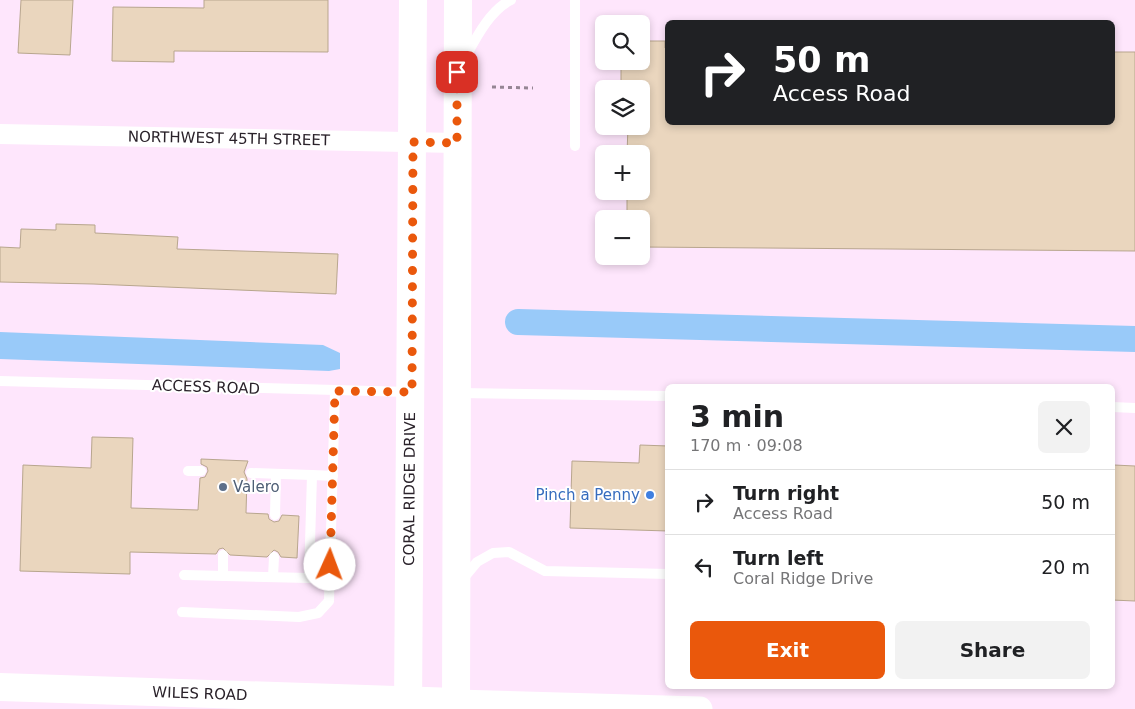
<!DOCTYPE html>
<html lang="en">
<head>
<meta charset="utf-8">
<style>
  body { margin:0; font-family:"DejaVu Sans",sans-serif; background:#f2f2f2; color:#202124; height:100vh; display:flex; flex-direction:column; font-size:19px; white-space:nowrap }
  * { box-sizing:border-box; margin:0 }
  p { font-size:16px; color:#757577 }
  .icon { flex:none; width:28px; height:28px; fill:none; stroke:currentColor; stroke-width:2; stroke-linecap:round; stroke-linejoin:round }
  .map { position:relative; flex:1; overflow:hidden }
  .sheet { position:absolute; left:665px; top:384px; width:450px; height:305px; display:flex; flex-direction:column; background:#fff; border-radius:8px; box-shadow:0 2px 8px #0003 }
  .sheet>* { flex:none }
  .top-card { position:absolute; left:665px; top:20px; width:450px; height:105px; border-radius:8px; box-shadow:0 2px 8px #0003; background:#202124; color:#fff; overflow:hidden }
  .buttons { position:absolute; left:595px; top:15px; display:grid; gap:10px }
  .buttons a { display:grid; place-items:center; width:55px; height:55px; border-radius:8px; background:#fff; box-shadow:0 2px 8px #0003; font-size:25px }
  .pin { position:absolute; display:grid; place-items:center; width:42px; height:42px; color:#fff; margin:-21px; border-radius:10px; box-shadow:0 2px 8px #0006 }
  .me { position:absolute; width:55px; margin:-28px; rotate:2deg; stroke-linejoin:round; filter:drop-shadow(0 0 4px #0008) }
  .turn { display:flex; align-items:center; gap:18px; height:105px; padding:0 25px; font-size:22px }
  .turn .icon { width:65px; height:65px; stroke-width:2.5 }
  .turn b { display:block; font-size:35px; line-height:42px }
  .round { display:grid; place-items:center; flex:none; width:52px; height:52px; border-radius:8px; background:#f2f2f2 }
  .headline { display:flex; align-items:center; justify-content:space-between; height:85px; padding:0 25px }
  h1 { font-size:30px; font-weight:800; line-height:38px }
  .cta { display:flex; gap:10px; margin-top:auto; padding:10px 25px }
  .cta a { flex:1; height:58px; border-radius:8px; background:#ea580c; color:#fff; font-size:20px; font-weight:800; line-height:58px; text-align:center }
  .cta a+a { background:#f2f2f2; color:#202124 }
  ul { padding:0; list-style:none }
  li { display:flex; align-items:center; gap:15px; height:65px; padding:0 25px; border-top:1px solid #e0e0e0 }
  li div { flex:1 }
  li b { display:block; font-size:19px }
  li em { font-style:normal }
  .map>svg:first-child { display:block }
  .water { fill:#99caf9 }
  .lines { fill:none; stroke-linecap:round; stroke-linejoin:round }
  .canal { stroke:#99caf9; stroke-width:26 }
  .building { fill:#ead6be; stroke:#b8a68e }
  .path { stroke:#958594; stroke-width:3; stroke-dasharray:4 4; stroke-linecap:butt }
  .service { stroke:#fff; stroke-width:10 }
  .minor { stroke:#fff; stroke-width:20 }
  .tertiary { stroke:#fff; stroke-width:25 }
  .secondary { stroke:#fff; stroke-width:28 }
  .route { stroke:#ea580c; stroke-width:9; stroke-dasharray:0 16.2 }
  .service-dot { fill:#5c6f8a; stroke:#fff; stroke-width:2 }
  .shop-dot { fill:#3f7fe0; stroke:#fff; stroke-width:2 }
  .labels { text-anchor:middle; stroke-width:4; stroke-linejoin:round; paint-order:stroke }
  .street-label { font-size:15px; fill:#2a222a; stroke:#fff }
  .service-label { font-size:15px; fill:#4e5e75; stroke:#fff; text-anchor:start }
  .shop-label { font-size:15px; fill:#366cbe; stroke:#fff; text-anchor:end }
</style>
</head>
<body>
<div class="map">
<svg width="1135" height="709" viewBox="0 0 1135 709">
  <rect width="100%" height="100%" fill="#fee6fc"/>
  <path class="water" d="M0,332L323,345L340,353V369L329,371L0,359Z"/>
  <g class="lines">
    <path class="canal" d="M518,322L1135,339"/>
  </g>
  <g class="building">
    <path d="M21,0H73L70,55L18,53Z"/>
    <path d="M204,0H328V52L174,51V62L112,61L113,7L204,8Z"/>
    <path d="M641,41H665V48H668V122H1112V52H1135V251L641,247V219H627V191H641V154H627L628,126H641V89H621V61H641Z"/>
    <path d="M56,224L95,225V233L178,237L177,249L338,254L336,294L93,284L0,282V247L20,248L21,229L56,230Z"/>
    <path d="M92,437L133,438L131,508L198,510L200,478L205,477L208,471L207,467L201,464V459L248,461L244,472L247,479L246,513L268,514L269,519L274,522L279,521L282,515L299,516L297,558L281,557L278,552L274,550L267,557L230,555L223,548L219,549L216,554L130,552V574L20,571L23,465L91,468Z"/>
    <path d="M640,445L668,446V531L570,528L572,461L639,463Z"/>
    <path d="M1114,465L1135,466V601L1112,600Z"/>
  </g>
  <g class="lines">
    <path class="path" d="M492,87L533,88"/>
    <g class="service">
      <path d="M465,58C476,38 490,10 511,0"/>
      <path d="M575,146V0"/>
      <path d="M0,381L409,392"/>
      <path d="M459,393L668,396"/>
      <path d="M1112,407L1135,408"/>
      <path d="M188,471H201"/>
      <path d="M251,473L312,475"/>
      <path d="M275,515L276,474"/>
      <path d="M184,575L309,578L312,475L333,476"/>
      <path d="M223,576V555"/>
      <path d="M273,577L274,557"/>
      <path d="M462,580L477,562L493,553L509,552L545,571L668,574"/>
      <path d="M182,612L299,617L318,613L329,601L335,391"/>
    </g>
    <path class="minor" id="s1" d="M0,134L457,143"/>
    <path class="tertiary" d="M456,702L700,709"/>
    <g class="secondary">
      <path id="s2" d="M0,687L456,702"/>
      <path id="s3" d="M408,709L413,0"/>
      <path d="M456,709L458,0"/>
    </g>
  </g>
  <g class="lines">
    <path class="route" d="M330,565L335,391L412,392L413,142L457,143V72"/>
  </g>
  <circle class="service-dot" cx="223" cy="487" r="5"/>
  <circle class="shop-dot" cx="650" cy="495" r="5"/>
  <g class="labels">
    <g class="street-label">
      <text dy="5" stroke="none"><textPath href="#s1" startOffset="229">NORTHWEST 45TH STREET</textPath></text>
      <text transform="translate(206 387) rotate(2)" y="5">ACCESS ROAD</text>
      <text dy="5" stroke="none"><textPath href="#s3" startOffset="220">CORAL RIDGE DRIVE</textPath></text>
      <text dy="5" stroke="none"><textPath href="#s2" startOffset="200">WILES ROAD</textPath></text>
    </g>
    <g class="service-label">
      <text x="233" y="492">Valero</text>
    </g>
    <g class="shop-label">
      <text x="640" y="500">Pinch a Penny</text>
    </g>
  </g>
</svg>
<div class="buttons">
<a><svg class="icon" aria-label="search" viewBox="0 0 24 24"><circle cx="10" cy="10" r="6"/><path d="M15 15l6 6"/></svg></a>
<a><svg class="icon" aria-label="layers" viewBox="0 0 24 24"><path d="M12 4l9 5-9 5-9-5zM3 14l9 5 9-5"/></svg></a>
<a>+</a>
<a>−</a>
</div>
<div class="pin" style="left:457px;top:72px;background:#d93025"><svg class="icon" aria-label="arrive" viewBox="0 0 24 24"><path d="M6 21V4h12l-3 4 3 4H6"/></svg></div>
<svg class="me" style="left:330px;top:565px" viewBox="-20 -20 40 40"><circle r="19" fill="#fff"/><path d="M0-13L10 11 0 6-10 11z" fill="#ea580c"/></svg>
<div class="top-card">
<div class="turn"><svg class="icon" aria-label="right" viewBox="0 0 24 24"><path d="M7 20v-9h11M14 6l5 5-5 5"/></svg><div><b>50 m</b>Access Road</div></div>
</div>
<section class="sheet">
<div class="headline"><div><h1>3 min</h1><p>170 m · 09:08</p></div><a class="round"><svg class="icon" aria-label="close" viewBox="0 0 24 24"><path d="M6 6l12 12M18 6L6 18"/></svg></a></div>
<ul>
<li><svg class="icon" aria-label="right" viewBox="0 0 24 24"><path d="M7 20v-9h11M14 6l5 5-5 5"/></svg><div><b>Turn right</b><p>Access Road</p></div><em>50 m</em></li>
<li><svg class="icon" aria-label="left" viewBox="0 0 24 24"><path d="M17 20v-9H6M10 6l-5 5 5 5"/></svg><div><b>Turn left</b><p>Coral Ridge Drive</p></div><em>20 m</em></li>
</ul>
<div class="cta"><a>Exit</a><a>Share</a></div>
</section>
</div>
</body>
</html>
